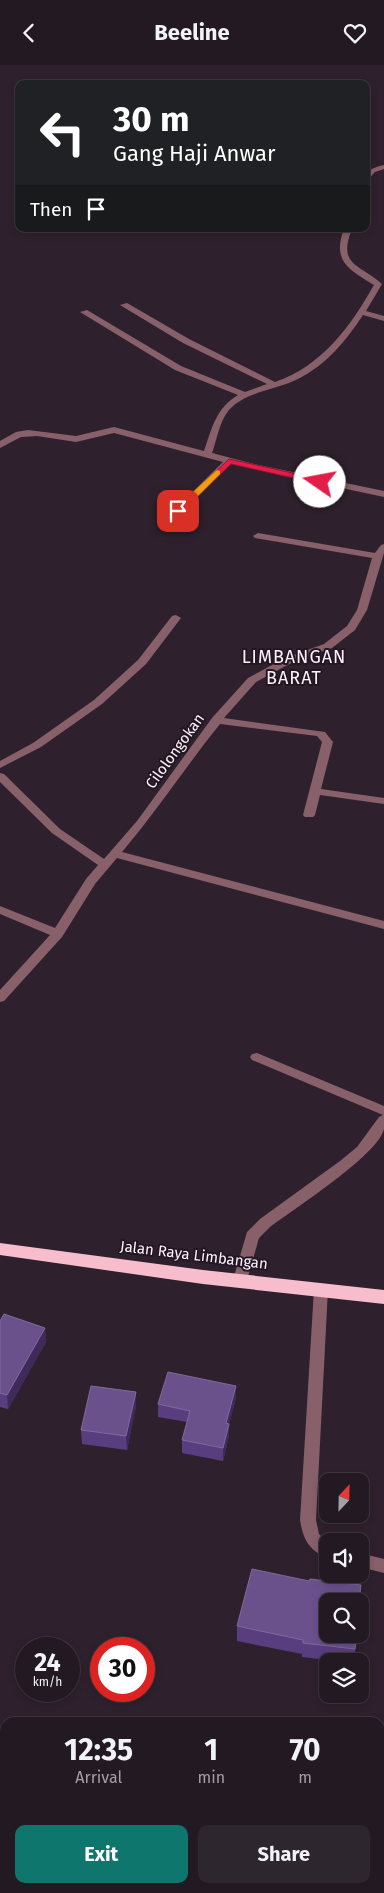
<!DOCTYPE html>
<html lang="en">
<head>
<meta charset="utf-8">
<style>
  body { margin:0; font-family:"Fira Sans",sans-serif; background:#2e262f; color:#f1f3f6; height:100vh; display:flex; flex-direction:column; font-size:19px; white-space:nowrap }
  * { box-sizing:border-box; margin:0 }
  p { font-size:16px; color:#a2a0a5 }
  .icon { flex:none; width:28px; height:28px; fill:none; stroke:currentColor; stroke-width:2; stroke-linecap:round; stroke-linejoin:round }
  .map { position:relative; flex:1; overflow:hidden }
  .sheet { position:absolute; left:0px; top:1652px; width:385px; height:176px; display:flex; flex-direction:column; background:#221922; border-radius:15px 15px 0 0; box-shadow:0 2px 8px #0003,0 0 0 1px #3f3840 }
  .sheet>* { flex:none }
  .hud { position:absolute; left:15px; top:15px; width:355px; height:152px; border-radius:10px; box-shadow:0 2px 8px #0003,0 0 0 1px #3f3840; background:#202124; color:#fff; overflow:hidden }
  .needle { width:32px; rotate:22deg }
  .buttons { position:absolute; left:319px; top:1408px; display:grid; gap:10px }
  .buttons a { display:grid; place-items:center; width:50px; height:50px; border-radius:10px; background:#221922; box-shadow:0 2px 8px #0003,0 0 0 1px #3f3840; font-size:25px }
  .speed { position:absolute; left:15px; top:1572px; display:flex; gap:10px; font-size:25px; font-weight:700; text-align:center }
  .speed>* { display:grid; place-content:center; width:65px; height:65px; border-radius:50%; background:#221922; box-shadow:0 2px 8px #0003,0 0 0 1px #3f3840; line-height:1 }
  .speed small { font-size:12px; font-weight:400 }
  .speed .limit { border:8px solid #d22; background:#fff; color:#111 }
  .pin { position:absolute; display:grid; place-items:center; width:42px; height:42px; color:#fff; margin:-21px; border-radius:10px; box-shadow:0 2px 8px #0006 }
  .me { position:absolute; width:55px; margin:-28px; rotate:282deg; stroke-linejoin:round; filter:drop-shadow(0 0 4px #0008) }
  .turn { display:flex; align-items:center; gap:18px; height:105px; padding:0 15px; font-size:22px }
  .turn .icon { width:65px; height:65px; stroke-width:2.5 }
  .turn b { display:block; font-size:35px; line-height:42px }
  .then { display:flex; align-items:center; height:48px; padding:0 15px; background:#0003; gap:10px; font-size:19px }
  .eta { display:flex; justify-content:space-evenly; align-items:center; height:85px; text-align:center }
  .eta b { font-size:30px; font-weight:700; line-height:35px }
  .action { display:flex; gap:10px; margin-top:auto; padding:10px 15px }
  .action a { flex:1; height:58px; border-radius:10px; background:#0f766e; color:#fff; font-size:20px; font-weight:700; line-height:58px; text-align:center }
  .action a+a { background:#2e262f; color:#f1f3f6 }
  header { display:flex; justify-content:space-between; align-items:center; height:65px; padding:0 15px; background:#221922; font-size:22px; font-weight:700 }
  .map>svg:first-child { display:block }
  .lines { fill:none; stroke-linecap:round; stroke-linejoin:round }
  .minor { fill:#87606a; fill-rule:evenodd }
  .highway { fill:#f8bdcc; fill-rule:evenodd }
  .wall { fill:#583e7f }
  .shaded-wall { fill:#402a59 }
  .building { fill:#6a518c; stroke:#806a9e }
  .route { fill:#e11d48; stroke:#92132f }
  .slow { fill:#f59e0b }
  .labels { text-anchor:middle; stroke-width:4; stroke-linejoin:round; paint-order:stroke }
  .street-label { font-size:15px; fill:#fbf2fa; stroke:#241723 }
  .quarter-label { font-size:18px; letter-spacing:1px; fill:#fbf2fa; stroke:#241723 }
</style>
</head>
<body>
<header><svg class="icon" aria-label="back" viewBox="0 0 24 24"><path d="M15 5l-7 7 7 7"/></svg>Beeline<svg class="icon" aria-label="heart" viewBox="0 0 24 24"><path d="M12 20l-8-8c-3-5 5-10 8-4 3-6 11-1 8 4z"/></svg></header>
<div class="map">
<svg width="384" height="1828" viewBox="0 0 384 1828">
  <rect width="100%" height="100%" fill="#2e212d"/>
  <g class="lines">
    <g class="minor">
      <path d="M384,100V104L375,107L366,117C366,104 373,103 384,100Z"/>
      <path d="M344,164H352C337,201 360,199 382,219L366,246L384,251V256L363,250C346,276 326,300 298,314C276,325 246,326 229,345C219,357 217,375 212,388L254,399L384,426V432L323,419L315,429L312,430L307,427L315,417L231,399L168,461H162V457L223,397L114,368L76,377L37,371L21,372L0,383V376L16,367L28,365L76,371L114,362L204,386C212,363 216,343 238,330L175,305L80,247L87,245L181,301L245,327L267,319L183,278L120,240L127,238L189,274L275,317C322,301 350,262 374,220C348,204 332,196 344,164Z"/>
      <path d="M258,468L375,488L381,480L384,479V488L367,545L355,565L332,583L293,597L256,617L224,653L325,667L333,677L321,724L384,733V739L320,730L315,750L313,752H305L303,750L322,677L317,671L220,659C186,701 157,746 122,787L384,856V864L117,793L95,819L62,872L4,936L0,937V925L50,870L0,849V841L55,863L86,814L98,800L52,768L0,717V708L4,709L60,764L104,794L137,756L212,653L248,613L285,593L324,579L347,561L357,545L372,493L255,473L253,471Z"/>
      <path d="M176,550L181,553L146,599L102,639L41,682L0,703V696L33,678L94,635L138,595L172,551Z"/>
      <path d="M257,988L384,1041C384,1048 384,1057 384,1064C378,1090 294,1144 270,1162L259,1173L247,1215L245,1219L240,1221L235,1219L233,1215L247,1167L260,1154L340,1096L357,1082L379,1052L383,1050L252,995L250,992L252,989Z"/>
      <path d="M321,1218L326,1220L328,1224L316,1455L319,1469L328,1478V1493C309,1486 303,1474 300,1455L314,1224L316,1220Z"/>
      <path d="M360,1488L384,1494V1508L360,1502Z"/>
    </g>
    <path class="highway" d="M0,1178L203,1205L384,1225V1239L203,1219L0,1190Z"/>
  </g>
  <g class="wall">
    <path d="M0,1256L45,1263L46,1277L8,1344L0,1342Z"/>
    <path d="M136,1327V1341L127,1385L82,1379L81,1365Z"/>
    <path d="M236,1333L229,1359V1371L223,1396L182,1388V1375L187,1357L158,1352V1339Z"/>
    <path d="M237,1561L357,1569L354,1596H336L302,1592V1589L237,1576Z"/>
  </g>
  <g class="shaded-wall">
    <path d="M45,1263L46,1277L8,1344L7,1330Z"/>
    <path d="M236,1321V1333L226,1371V1358Z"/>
    <path d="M136,1327V1341L127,1385L126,1371Z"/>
    <path d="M229,1359V1371L223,1396V1383Z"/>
    <path d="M4,1735L5,1749L0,1752V1738Z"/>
    <path d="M37,1824H42L40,1828H36Z"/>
  </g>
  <g class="building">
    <path d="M4,1249L45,1263L7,1330L0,1328V1256Z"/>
    <path d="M168,1307L236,1321L226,1358L229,1359L223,1383L182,1375L190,1346L158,1339Z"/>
    <path d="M91,1321L136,1327L126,1371L81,1365Z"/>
    <path d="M252,1504L309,1516L310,1514L361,1520L359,1536H328V1569H357L355,1584L303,1578V1575L237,1561Z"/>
    <path d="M0,1729L4,1735L0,1738Z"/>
    <path d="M5,1810V1824H37L36,1828H0V1822Z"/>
  </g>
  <path class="route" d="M229,394L320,414L324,417L320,419L231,399L180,448H175V445Z"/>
  <path class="slow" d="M217,405L220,406V409L197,432H191V429Z"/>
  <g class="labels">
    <g class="street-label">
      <text transform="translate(175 686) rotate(-54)" y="5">Cilolongokan</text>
      <text transform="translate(194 1190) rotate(7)" y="5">Jalan Raya Limbangan</text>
    </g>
    <g class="quarter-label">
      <text x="294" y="598">LIMBANGAN<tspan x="294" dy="21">BARAT</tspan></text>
    </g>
  </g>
</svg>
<div class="buttons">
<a><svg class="needle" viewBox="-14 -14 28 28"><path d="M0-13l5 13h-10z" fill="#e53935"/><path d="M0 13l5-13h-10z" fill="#a2a0a5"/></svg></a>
<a><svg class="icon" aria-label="sound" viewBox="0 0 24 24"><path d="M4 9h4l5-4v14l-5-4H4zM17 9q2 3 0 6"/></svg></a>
<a><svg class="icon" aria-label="search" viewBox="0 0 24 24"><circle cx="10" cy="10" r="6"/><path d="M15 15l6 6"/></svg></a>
<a><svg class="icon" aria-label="layers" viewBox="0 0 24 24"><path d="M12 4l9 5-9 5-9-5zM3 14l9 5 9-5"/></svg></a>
</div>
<div class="speed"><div>24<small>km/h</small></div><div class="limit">30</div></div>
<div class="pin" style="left:178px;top:446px;background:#d93025"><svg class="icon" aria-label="arrive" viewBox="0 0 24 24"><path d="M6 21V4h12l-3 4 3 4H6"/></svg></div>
<svg class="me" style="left:320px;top:417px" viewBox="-20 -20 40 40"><circle r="19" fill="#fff"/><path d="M0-13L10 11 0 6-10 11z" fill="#e11d48"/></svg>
<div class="hud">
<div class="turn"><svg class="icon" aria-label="left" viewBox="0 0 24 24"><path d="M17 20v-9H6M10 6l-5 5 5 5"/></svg><div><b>30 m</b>Gang Haji Anwar</div></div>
<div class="then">Then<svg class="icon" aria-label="arrive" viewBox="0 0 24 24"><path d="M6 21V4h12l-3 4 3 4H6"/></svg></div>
</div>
<section class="sheet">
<div class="eta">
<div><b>12:35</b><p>Arrival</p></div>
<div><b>1</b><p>min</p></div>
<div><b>70</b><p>m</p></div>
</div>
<div class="action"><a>Exit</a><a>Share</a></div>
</section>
</div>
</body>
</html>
